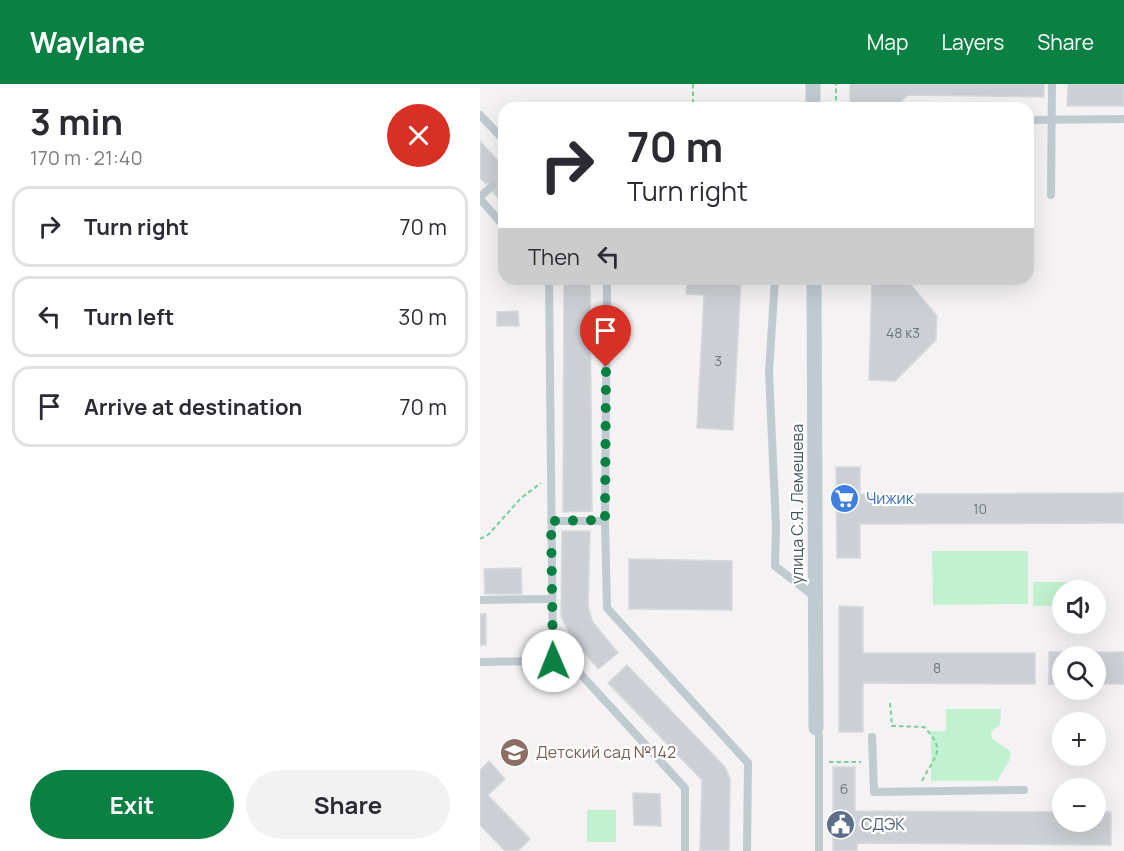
<!DOCTYPE html>
<html lang="en">
<head>
<meta charset="utf-8">
<style>
  body { margin:0; font-family:Manrope,sans-serif; background:#f2f2f3; color:#2b2b33; height:100vh; display:flex; flex-direction:column; font-size:22px; white-space:nowrap }
  * { box-sizing:border-box; margin:0 }
  p { font-size:20px; color:#7c7c81 }
  .icon { flex:none; width:33px; height:33px; fill:none; stroke:currentColor; stroke-width:2; stroke-linecap:round; stroke-linejoin:round }
  .map { position:relative; flex:1; overflow:hidden }
  .details { display:flex; flex-direction:column; background:#fff; width:480px }
  .details>* { flex:none }
  .hud { position:absolute; left:18px; top:18px; width:536px; height:183px; border-radius:18px; box-shadow:0 6px 24px #0002; background:#fff; color:#2b2b33; overflow:hidden }
  .controls { position:absolute; left:572px; top:496px; display:grid; gap:12px }
  .controls a { display:grid; place-items:center; width:54px; height:54px; border-radius:50%; background:#fff; box-shadow:0 6px 24px #0002; font-size:30px }
  .pin { position:absolute; display:grid; place-items:center; width:51px; height:51px; color:#fff; margin:-62px -26px; border-radius:50% 50% 50% 0; rotate:-45deg; box-shadow:0 0 6px #0007 }
  .pin .icon { rotate:45deg }
  .me { position:absolute; width:66px; margin:-33px; rotate:359deg; stroke-linejoin:round; filter:drop-shadow(0 0 4px #0008) }
  .turn { display:flex; align-items:center; gap:21px; height:126px; padding:0 30px; font-size:27px }
  .turn .icon { width:78px; height:78px; stroke-width:2.5 }
  .turn b { display:block; font-size:42px; line-height:51px }
  .then { display:flex; align-items:center; height:57px; padding:0 30px; background:#0003; gap:12px; font-size:22px }
  .round { display:grid; place-items:center; flex:none; width:63px; height:63px; border-radius:32px; background:#f2f2f3 }
  .headline { display:flex; align-items:center; justify-content:space-between; height:102px; padding:0 30px }
  h1 { font-size:36px; font-weight:700; line-height:45px }
  .action { display:flex; gap:12px; margin-top:auto; padding:12px 30px }
  .action a { flex:1; height:69px; border-radius:36px; background:#0b8043; color:#fff; font-size:24px; font-weight:700; line-height:69px; text-align:center }
  .action a+a { background:#f2f2f3; color:#2b2b33 }
  ul { padding:0; list-style:none }
  li { display:flex; align-items:center; gap:18px; height:81px; margin:0 12px 9px; padding:0 18px; border:3px solid #e1e1e2; border-radius:18px }
  li div { flex:1 }
  li b { display:block; font-size:22px }
  li em { font-style:normal }
  header { display:flex; align-items:center; gap:36px; box-sizing:border-box; height:84px; padding:0 30px; background:#0b8043; color:#fff }
  header strong { font-size:28px }
  nav { display:flex; gap:33px; margin-inline-start:auto; font-size:21px }
  main { display:flex; flex:1; min-height:0 }
  .map>svg:first-child { display:block }
  .green { fill:#c2f1cf }
  .building { fill:#ccd0d4; stroke:#d6d9dd; stroke-width:1.5 }
  .lines { fill:none; stroke-linecap:round; stroke-linejoin:round }
  .path { stroke:#79d09c; stroke-width:2; stroke-dasharray:4.5 3; stroke-linecap:butt }
  .service { stroke:#c0cbd1; stroke-width:8 }
  .minor { stroke:#c0cbd1; stroke-width:15 }
  .route { stroke:#0b8043; stroke-width:10; stroke-dasharray:0 18 }
  .labels { text-anchor:middle; stroke-width:4.5; stroke-linejoin:round; paint-order:stroke }
  .number-label { font-size:14px; fill:#6a767d }
  .shop-label { font-size:16px; fill:#366cbe; stroke:#fff; text-anchor:start }
  .street-label { font-size:16px; fill:#495860; stroke:#fff }
  .education-label { font-size:16px; fill:#785e54; stroke:#fff; text-anchor:start }
  .service-label { font-size:16px; fill:#4e5e75; stroke:#fff; text-anchor:start }
</style>
</head>
<body>
<header>
<strong>Waylane</strong>
<nav><a>Map</a><a>Layers</a><a>Share</a></nav>
</header>
<main>
<section class="details">
<div class="headline"><div><h1>3 min</h1><p>170 m · 21:40</p></div><a class="round" style="background:#d93025;color:#fff"><svg class="icon" aria-label="close" viewBox="0 0 24 24"><path d="M6 6l12 12M18 6L6 18"/></svg></a></div>
<ul>
<li><svg class="icon" aria-label="right" viewBox="0 0 24 24"><path d="M7 20v-9h11M14 6l5 5-5 5"/></svg><div><b>Turn right</b></div><em>70 m</em></li>
<li><svg class="icon" aria-label="left" viewBox="0 0 24 24"><path d="M17 20v-9H6M10 6l-5 5 5 5"/></svg><div><b>Turn left</b></div><em>30 m</em></li>
<li><svg class="icon" aria-label="arrive" viewBox="0 0 24 24"><path d="M6 21V4h12l-3 4 3 4H6"/></svg><div><b>Arrive at destination</b></div><em>70 m</em></li>
</ul>
<div class="action"><a>Exit</a><a>Share</a></div>
</section>
<div class="map">
<svg width="644" height="767" viewBox="0 0 644 767">
  <rect width="100%" height="100%" fill="#f4f2f3"/>
  <g class="green">
    <path d="M452,467H548V520L453,521Z"/>
    <path d="M553,498H598V507H582V522H553Z"/>
    <path d="M466,625H521L520,641L512,647L511,652L514,656L530,667C533,678 521,686 518,697H451V647H466Z"/>
    <rect x="107" y="726" width="29" height="32"/>
  </g>
  <g class="building">
    <path d="M370,0H564V13L428,11L414,24H370Z"/>
    <path d="M588,0H644V22H587Z"/>
    <path d="M0,57L24,83L22,86L24,88V98L13,108L15,105L8,98L6,100L0,94Z"/>
    <path d="M24,98V120L13,108Z"/>
    <path d="M84,195H110L112,427L83,428Z"/>
    <path d="M207,195H261L253,346L217,344L224,211L206,210Z"/>
    <path d="M392,195H426L457,232L456,256L415,297L389,296Z"/>
    <path d="M38,227L39,242H17V228Z"/>
    <path d="M356,383H380V410L644,409V439L380,440V474H357Z"/>
    <path d="M82,447H110L108,521L112,537L138,569L118,585L90,550L81,532Z"/>
    <path d="M149,475L252,477V526L149,525Z"/>
    <path d="M41,484L42,510H5L4,485Z"/>
    <path d="M359,522L383,523V569H555V600L383,599V648H359Z"/>
    <rect x="0" y="530" width="6" height="31"/>
    <path d="M569,568H644V600H615V573H582V600H569Z"/>
    <path d="M147,581L245,683L250,695L249,767H220L222,696L128,599Z"/>
    <path d="M9,677L25,695L8,711L50,755L38,767H25L0,741V686Z"/>
    <path d="M353,683H375V727L582,728V738H615V728H631V761L377,759V767H353Z"/>
    <path d="M153,709L180,710L181,742L154,741Z"/>
  </g>
  <g class="lines">
    <g class="path">
      <path d="M213,0V23"/>
      <path d="M356,24V0"/>
      <path d="M0,455L9,450L41,414L61,399"/>
      <path d="M410,619L412,642L444,643C468,667 454,672 442,697"/>
      <path d="M349,678H381"/>
    </g>
    <g class="service">
      <path d="M0,31L24,56"/>
      <path d="M548,36L644,35"/>
      <path d="M571,111L572,0"/>
      <path d="M0,113L12,102"/>
      <path d="M0,115L24,142"/>
      <path d="M127,195L125,437L127,524L268,679L267,767"/>
      <path d="M295,195L289,288L296,443L295,482L335,513"/>
      <path d="M71,437H125"/>
      <path d="M0,516L72,515"/>
      <path d="M73,560L205,704V767"/>
      <path d="M0,578L73,577L69,195"/>
      <path d="M392,653L394,708L544,706"/>
      <path d="M339,767V652"/>
    </g>
    <g class="minor">
      <path d="M333,0V24"/>
      <path d="M334,195L336,644"/>
    </g>
  </g>
  <g class="lines">
    <path class="route" d="M73,577L71,437L125,436L126,283"/>
  </g>
  <defs>
    <symbol id="supermarket-disc" viewBox="-11 -11 22 22"><circle r="9.5" fill="#3f7fe0" stroke="#fff"/><path d="M-6-5.5h2.5l.6 2H6L4.5 2H-2.5L-4.4-4H-6ZM-1.5 3.2a1.3 1.3 0 1 0 .1 0ZM3 3.2a1.3 1.3 0 1 0 .1 0Z" fill="#fff"/></symbol>
    <symbol id="school-disc" viewBox="-11 -11 22 22"><circle r="9.5" fill="#8d6e63" stroke="#fff"/><path d="M0-5L7-2L0 1L-7-2ZM-4 1L0 2.5L4 1V4Q0 6-4 4Z" fill="#fff"/></symbol>
    <symbol id="civic-disc" viewBox="-11 -11 22 22"><circle r="9.5" fill="#5c6f8a" stroke="#fff"/><path d="M-.6-6.5H3V-4.5H.6V-3L4-1V1h2V6H-6V1h2V-1L-.6-3ZM-1.2 2.5V6h2.4V2.5Z" fill="#fff"/></symbol>
  </defs>
  <g fill-rule="evenodd">
    <use href="#supermarket-disc" x="348" y="398" width="33" height="33"/>
    <use href="#school-disc" x="18" y="652" width="33" height="33"/>
    <use href="#civic-disc" x="344" y="724" width="33" height="33"/>
  </g>
  <g class="labels">
    <g class="number-label">
      <text x="423" y="254">48 к3</text>
      <text x="238" y="282">3</text>
      <text x="500" y="430">10</text>
      <text x="457" y="589">8</text>
      <text x="364" y="710">6</text>
    </g>
    <g class="shop-label">
      <text x="386" y="420">Чижик</text>
    </g>
    <g class="street-label">
      <text transform="translate(317 420) rotate(-90)" y="6">улица С.Я. Лемешева</text>
    </g>
    <g class="education-label">
      <text x="56" y="674">Детский сад №142</text>
    </g>
    <g class="service-label">
      <text x="381" y="746">СДЭК</text>
    </g>
  </g>
</svg>
<div class="controls">
<a><svg class="icon" aria-label="sound" viewBox="0 0 24 24"><path d="M4 9h4l5-4v14l-5-4H4zM17 9q2 3 0 6"/></svg></a>
<a><svg class="icon" aria-label="search" viewBox="0 0 24 24"><circle cx="10" cy="10" r="6"/><path d="M15 15l6 6"/></svg></a>
<a>+</a>
<a>−</a>
</div>
<div class="pin" style="left:126px;top:283px;background:#d93025"><svg class="icon" aria-label="arrive" viewBox="0 0 24 24"><path d="M6 21V4h12l-3 4 3 4H6"/></svg></div>
<svg class="me" style="left:73px;top:577px" viewBox="-20 -20 40 40"><circle r="19" fill="#fff"/><path d="M0-13L10 11 0 6-10 11z" fill="#0b8043"/></svg>
<div class="hud">
<div class="turn"><svg class="icon" aria-label="right" viewBox="0 0 24 24"><path d="M7 20v-9h11M14 6l5 5-5 5"/></svg><div><b>70 m</b>Turn right</div></div>
<div class="then">Then<svg class="icon" aria-label="left" viewBox="0 0 24 24"><path d="M17 20v-9H6M10 6l-5 5 5 5"/></svg></div>
</div>
</div>
</main>
</body>
</html>
